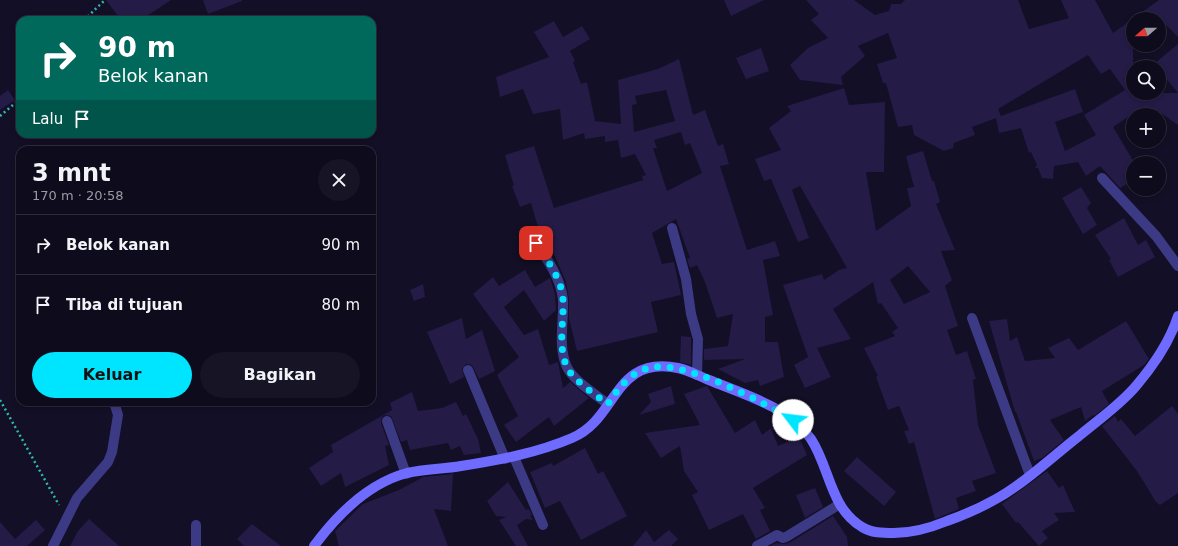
<!DOCTYPE html>
<html lang="id">
<head>
<meta charset="utf-8">
<style>
  body { margin:0; font-family:"DejaVu Sans",sans-serif; background:#171425; color:#f1f3f6; height:100vh; display:flex; flex-direction:column; font-size:15px; white-space:nowrap }
  * { box-sizing:border-box; margin:0 }
  p { font-size:13px; color:#9b9ba3 }
  .icon { flex:none; width:22px; height:22px; fill:none; stroke:currentColor; stroke-width:2; stroke-linecap:round; stroke-linejoin:round }
  .map { position:relative; flex:1; overflow:hidden }
  .details { position:absolute; left:16px; top:146px; width:360px; height:260px; display:flex; flex-direction:column; background:#0e0b1c; border-radius:12px; box-shadow:0 2px 6px #0003,0 0 0 1px #2e2b3b }
  .details>* { flex:none }
  .banner { position:absolute; left:16px; top:16px; width:360px; height:122px; border-radius:12px; box-shadow:0 2px 6px #0003,0 0 0 1px #2e2b3b; background:#00695c; color:#fff; overflow:hidden }
  .needle { width:26px; rotate:250deg }
  .fabs { position:absolute; left:1126px; top:12px; display:grid; gap:8px }
  .fabs a { display:grid; place-items:center; width:40px; height:40px; border-radius:50%; background:#0e0b1c; box-shadow:0 2px 6px #0003,0 0 0 1px #2e2b3b; font-size:20px }
  .pin { position:absolute; display:grid; place-items:center; width:34px; height:34px; color:#fff; margin:-17px; border-radius:8px; box-shadow:0 2px 6px #0006 }
  .me { position:absolute; width:44px; margin:-22px; rotate:300deg; stroke-linejoin:round; filter:drop-shadow(0 0 3px #0008) }
  .turn { display:flex; align-items:center; gap:14px; height:84px; padding:0 16px; font-size:18px }
  .turn .icon { width:52px; height:52px; stroke-width:2.5 }
  .turn b { display:block; font-size:28px; line-height:34px }
  .then { display:flex; align-items:center; height:38px; padding:0 16px; background:#0003; gap:8px; font-size:15px }
  .round { display:grid; place-items:center; flex:none; width:42px; height:42px; border-radius:21px; background:#171425 }
  .headline { display:flex; align-items:center; justify-content:space-between; height:68px; padding:0 16px }
  h1 { font-size:24px; font-weight:800; line-height:30px }
  .primary-button { display:flex; gap:8px; margin-top:auto; padding:8px 16px }
  .primary-button a { flex:1; height:46px; border-radius:24px; background:#00e5ff; color:#111; font-size:16px; font-weight:800; line-height:46px; text-align:center }
  .primary-button a+a { background:#171425; color:#f1f3f6 }
  ul { padding:0; list-style:none }
  li { display:flex; align-items:center; gap:12px; height:60px; padding:0 16px; border-top:1px solid #2e2b3b }
  li div { flex:1 }
  li b { display:block; font-size:15px }
  li em { font-style:normal }
  .map>svg:first-child { display:block }
  .building { fill:#241b47; fill-rule:evenodd }
  .lines { fill:none; stroke-linecap:round; stroke-linejoin:round }
  .path { stroke:#2fb8b0; stroke-width:2.5; stroke-dasharray:2 3; stroke-linecap:butt }
  .street { stroke:#3d3a85; stroke-width:10 }
  .secondary { stroke:#6f6bff; stroke-width:10 }
  .route { stroke:#00e5ff; stroke-width:7; stroke-dasharray:0 12.6 }
</style>
</head>
<body>
<div class="map">
<svg width="1178" height="546" viewBox="0 0 1178 546">
  <rect width="100%" height="100%" fill="#130f26"/>
  <g class="building">
    <path d="M106,0H171L141,20H121Z"/>
    <path d="M203,0H242V1L208,14Z"/>
    <path d="M724,0H764L731,16Z"/>
    <path d="M806,0H854L875,15L889,11L891,4H901L905,0H1018L1029,29L1069,18L1061,0H1095L1113,33L1159,0H1178V37L1165,24L1159,28V19H1133V93H1178V125L1162,114L1143,115L1139,110L1113,127L1134,162L1128,166L1133,172V181L1120,188L1100,166L1086,176L1078,162L1054,166L1053,179L1042,178L1038,168H1035L1037,165L1031,152L1029,153L1021,128L999,133L996,118L972,127L975,135L954,143L953,148L944,151L914,135L912,125L898,127L886,83H883L877,64L897,58L888,33L858,46L865,56L841,77L843,85L800,80L790,65L808,48L828,38L811,20L819,14ZM1088,55L1101,74L1110,69L1125,90L1084,115L1096,135L1065,151L1055,122L1083,112L1075,89L1001,116L998,109Z"/>
    <path d="M554,21L563,37L582,26L590,39L570,51L575,61L573,62L581,84L587,82L595,121L621,124L618,80L658,69L679,59L693,115L705,110L718,146L723,144L729,164L720,166L747,250L775,241L780,256L763,260L773,315L765,317V342H778L784,377L760,386L758,380L745,383L718,369L745,359L704,360V349L728,346L733,314L717,318L705,282L697,265L690,268L687,259L690,258L676,219L652,233L662,264L674,262L681,295L651,302L658,332L577,351L569,318V299L566,282L551,247L548,248L542,241L531,203L520,207L512,186H514L505,155L534,146L554,208L643,180L642,176L646,175L635,154L621,158L618,140L605,142V136L585,139L584,133L563,140L560,109L533,114L523,89L500,97L496,77L549,57L534,32ZM666,90L675,121L634,132L632,105L637,104L635,96ZM681,132L685,145L690,143L702,173L667,191L653,148H657L654,140Z"/>
    <path d="M1178,44V93L1159,70V67L1154,64Z"/>
    <path d="M761,48L769,71L746,79L736,58Z"/>
    <path d="M844,88L849,105L885,102L884,172H866L876,231L911,206L907,188L914,187L906,156L923,151L932,181H934L940,202L936,204L955,250L941,251L952,280L945,286L958,326L947,330L956,355L967,351L976,379L973,380L978,425L996,473L972,481L976,491L956,498L959,509L935,519L914,442L909,444L904,431L909,430L899,406L888,410L876,377L878,376L864,348L895,336L892,332L898,328L881,303L878,304L873,282L833,309L851,339L817,348L831,377L805,388L794,365L808,357L783,285L822,274L824,280L839,270L847,268L800,186L792,190L809,238L798,242L771,179L764,181L755,159L781,150L769,128L791,111L787,106ZM908,266L930,292L904,304L890,280Z"/>
    <path d="M8,90L15,100L0,110V96Z"/>
    <path d="M1081,187L1091,203L1087,208L1097,225L1083,234L1062,198Z"/>
    <path d="M1124,218L1138,245L1146,240L1155,257L1118,277L1109,260L1111,259L1095,235Z"/>
    <path d="M525,270L535,287L550,278L555,294L556,310L544,321L524,290L504,307L524,335L538,329L549,365L558,362L563,388L570,382L589,398L554,426L549,417L516,442L504,425L518,416L497,375L519,357L473,294L493,277L499,286Z"/>
    <path d="M423,284L425,297L414,301L410,290Z"/>
    <path d="M462,318L466,339L482,330L495,371L479,379L472,365L466,364L462,369L464,377L450,384L427,332Z"/>
    <path d="M1007,319L1010,341L1017,337L1025,361L1055,358L1048,348L1069,338L1078,350L1126,321L1149,359L1144,365L1102,391L1109,404L1094,416L1093,415L1085,421L1081,407L1050,420L1064,440L1042,458L1034,461L1016,412H1015L989,321Z"/>
    <path d="M681,336L691,337V365L680,362Z"/>
    <path d="M671,386L675,404L639,415L651,402L648,394Z"/>
    <path d="M707,386L735,433L755,420L762,435L771,428L778,446L799,437L807,455L753,488L765,508L760,510L770,531L756,539L743,514L709,530L692,495L698,492L684,471L680,446L661,458L645,433L700,425L684,394Z"/>
    <path d="M412,392L418,411L442,408L456,402L463,416L466,414L478,439L481,453L464,455L460,446L451,450L448,443L410,450L407,440L401,442L391,416L385,415L382,417L381,423L389,445L385,446L389,465L345,487L341,473L321,486L309,468L333,452L331,445L392,410L390,403Z"/>
    <path d="M1172,406L1178,414V493L1160,505L1156,502L1137,471L1102,426L1115,416L1118,422L1121,419L1135,436Z"/>
    <path d="M585,448L598,474L603,471L627,516L581,540L560,501L545,508L530,472L552,463L553,466Z"/>
    <path d="M857,457L896,492L884,506L844,471Z"/>
    <path d="M1047,471L1059,488L1063,485L1075,512L1054,513L1059,520L1042,531L1048,538L1039,546L1018,522L1016,523L1002,504Z"/>
    <path d="M453,474L451,511L434,509L448,546H339L335,531L363,504L399,490L423,477Z"/>
    <path d="M508,482L526,510L529,509L532,515L530,516L533,520L526,519L517,525L528,546H516L499,520L506,517L496,516L487,501Z"/>
    <path d="M815,488L823,507L805,518L796,495Z"/>
    <path d="M833,516L847,537L848,546H770L776,543L783,544L789,543Z"/>
    <path d="M89,519L119,546H70L78,531Z"/>
    <path d="M36,520L45,530L27,546H0V522L15,539Z"/>
    <path d="M252,524L281,546H244L237,539Z"/>
    <path d="M646,530L654,542L669,530L678,539L671,546H633Z"/>
  </g>
  <g class="lines">
    <g class="path">
      <path d="M84,20L105,0"/>
      <path d="M0,116L20,99"/>
      <path d="M0,400L59,505"/>
    </g>
    <g class="street">
      <path d="M1102,178L1156,236L1178,266"/>
      <path d="M672,228L686,279L691,314L698,339L697,375"/>
      <path d="M536,243C548,260 561,279 563,300C564,321 558,344 566,365C571,379 596,395 608,404"/>
      <path d="M972,318L1030,475"/>
      <path d="M468,370L505,459"/>
      <path d="M387,421L406,474"/>
      <path d="M514,457L543,525"/>
      <path d="M53,546L77,498L108,462L112,452L118,415L114,402"/>
      <path d="M196,546V525"/>
      <path d="M757,546L777,535L783,538L786,537L840,504"/>
    </g>
    <path class="secondary" d="M314,546C337,515 369,483 407,473C425,469 444,469 461,466C499,460 537,453 572,438C618,419 613,355 678,368C688,370 699,376 709,380C743,394 789,407 811,439C830,468 830,508 862,527C871,533 883,533 894,533C912,533 930,528 947,521C964,515 980,508 996,499C1026,482 1052,457 1079,436C1098,420 1120,405 1136,386C1153,366 1170,341 1178,316"/>
  </g>
  <g class="lines">
    <path class="route" d="M536,243C547,260 562,279 563,300C564,322 558,344 566,365C571,379 596,395 608,404C617,390 628,375 645,369C679,356 762,402 793,420"/>
  </g>
</svg>
<div class="fabs">
<a><svg class="needle" viewBox="-14 -14 28 28"><path d="M0-13l5 13h-10z" fill="#e53935"/><path d="M0 13l5-13h-10z" fill="#9b9ba3"/></svg></a>
<a><svg class="icon" aria-label="search" viewBox="0 0 24 24"><circle cx="10" cy="10" r="6"/><path d="M15 15l6 6"/></svg></a>
<a>+</a>
<a>−</a>
</div>
<div class="pin" style="left:536px;top:243px;background:#d93025"><svg class="icon" aria-label="arrive" viewBox="0 0 24 24"><path d="M6 21V4h12l-3 4 3 4H6"/></svg></div>
<svg class="me" style="left:793px;top:420px" viewBox="-20 -20 40 40"><circle r="19" fill="#fff"/><path d="M0-13L10 11 0 6-10 11z" fill="#00e5ff"/></svg>
<div class="banner">
<div class="turn"><svg class="icon" aria-label="right" viewBox="0 0 24 24"><path d="M7 20v-9h11M14 6l5 5-5 5"/></svg><div><b>90 m</b>Belok kanan</div></div>
<div class="then">Lalu<svg class="icon" aria-label="arrive" viewBox="0 0 24 24"><path d="M6 21V4h12l-3 4 3 4H6"/></svg></div>
</div>
<section class="details">
<div class="headline"><div><h1>3 mnt</h1><p>170 m · 20:58</p></div><a class="round"><svg class="icon" aria-label="close" viewBox="0 0 24 24"><path d="M6 6l12 12M18 6L6 18"/></svg></a></div>
<ul>
<li><svg class="icon" aria-label="right" viewBox="0 0 24 24"><path d="M7 20v-9h11M14 6l5 5-5 5"/></svg><div><b>Belok kanan</b></div><em>90 m</em></li>
<li><svg class="icon" aria-label="arrive" viewBox="0 0 24 24"><path d="M6 21V4h12l-3 4 3 4H6"/></svg><div><b>Tiba di tujuan</b></div><em>80 m</em></li>
</ul>
<div class="primary-button"><a>Keluar</a><a>Bagikan</a></div>
</section>
</div>
</body>
</html>
